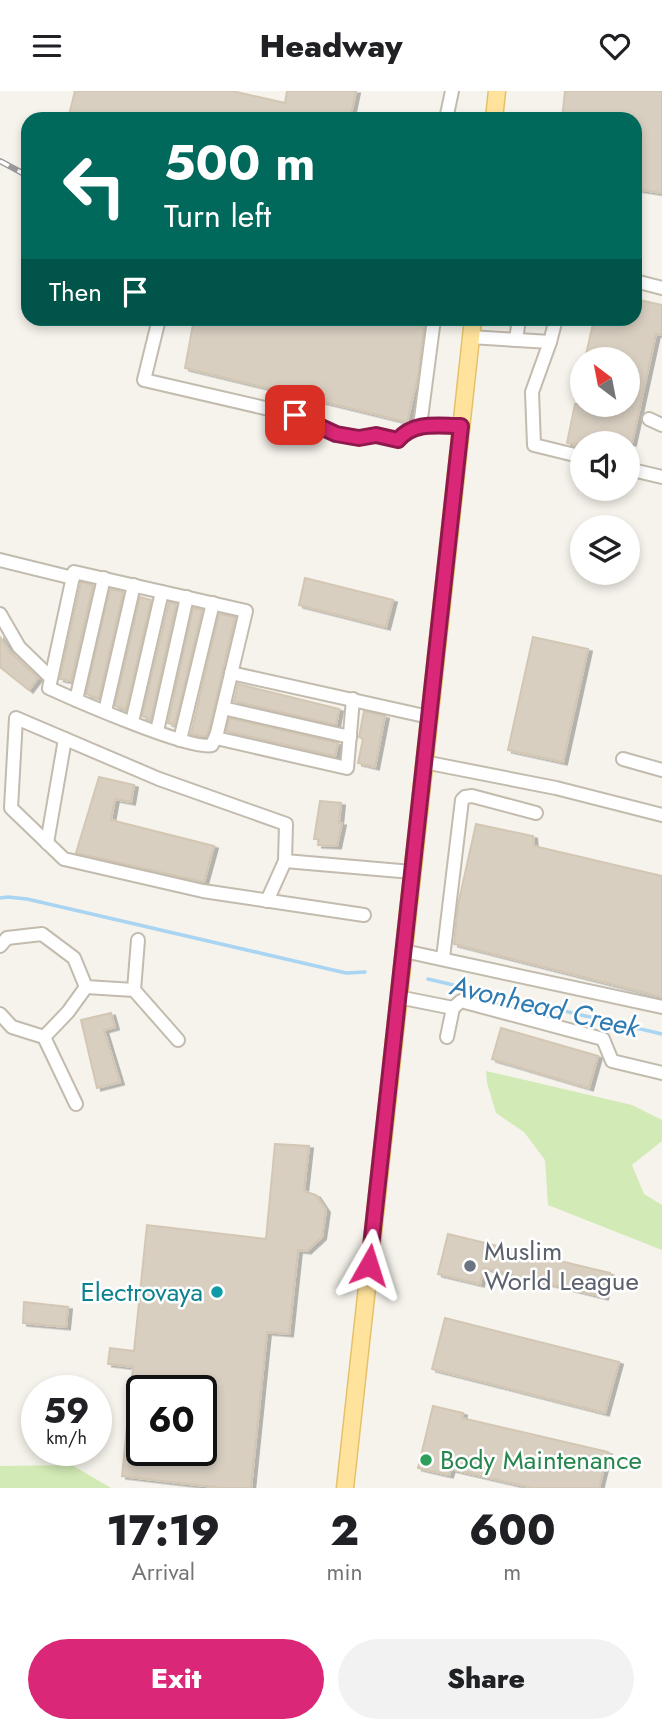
<!DOCTYPE html>
<html lang="en">
<head>
<meta charset="utf-8">
<style>
  body { margin:0; font-family:Jost,sans-serif; background:#f2f2f2; color:#202124; height:100vh; display:flex; flex-direction:column; font-size:26px; white-space:nowrap }
  * { box-sizing:border-box; margin:0 }
  p { font-size:23px; color:#757577 }
  .icon { flex:none; width:38px; height:38px; fill:none; stroke:currentColor; stroke-width:2; stroke-linecap:round; stroke-linejoin:round }
  .map { position:relative; height:1397px; overflow:hidden }
  .panel { display:flex; flex-direction:column; background:#fff; flex:1 }
  .panel>* { flex:none }
  .top-card { position:absolute; left:21px; top:21px; width:621px; height:214px; border-radius:21px; box-shadow:0 4px 10px #0003; background:#00695c; color:#fff; overflow:hidden }
  .needle { width:46px; rotate:328deg }
  .controls { position:absolute; left:570px; top:256px; display:grid; gap:14px }
  .controls a { display:grid; place-items:center; width:70px; height:70px; border-radius:50%; background:#fff; box-shadow:0 4px 10px #0003; font-size:35px }
  .speed { position:absolute; left:21px; top:1284px; display:flex; gap:14px; font-size:35px; font-weight:700; text-align:center }
  .speed>* { display:grid; place-content:center; width:91px; height:91px; border-radius:50%; background:#fff; box-shadow:0 4px 10px #0003; line-height:1 }
  .speed small { font-size:18px; font-weight:400 }
  .speed .limit { border:4px solid #111; border-radius:10px; background:#fff; color:#111 }
  .pin { position:absolute; display:grid; place-items:center; width:60px; height:60px; color:#fff; margin:-30px; border-radius:14px; box-shadow:0 4px 10px #0006 }
  .me { position:absolute; width:77px; margin:-38px; rotate:6deg; stroke-linejoin:round; filter:drop-shadow(0 0 5px #0008) }
  .turn { display:flex; align-items:center; gap:24px; height:147px; padding:0 28px; font-size:32px }
  .turn .icon { width:91px; height:91px; stroke-width:2.5 }
  .turn b { display:block; font-size:49px; line-height:60px }
  .then { display:flex; align-items:center; height:66px; padding:0 28px; background:#0003; gap:14px; font-size:26px }
  .eta { display:flex; justify-content:space-evenly; align-items:center; height:119px; text-align:center }
  .eta b { font-size:42px; font-weight:800; line-height:49px }
  .button { display:flex; gap:14px; margin-top:auto; padding:14px 28px }
  .button a { flex:1; height:80px; border-radius:42px; background:#db2777; color:#fff; font-size:28px; font-weight:800; line-height:80px; text-align:center }
  .button a+a { background:#f2f2f2; color:#202124 }
  header { display:flex; justify-content:space-between; align-items:center; height:91px; padding:0 28px; background:#fff; font-size:32px; font-weight:800 }
  .map>svg:first-child { display:block }
  .green { fill:#d2eab5 }
  .lines { fill:none; stroke-linecap:round; stroke-linejoin:round }
  .stream { stroke:#a9d4f2; stroke-width:3.5 }
  .building { fill:#d8cfc1; stroke:#d3c7b4; stroke-width:2; fill-rule:evenodd; filter:url(#shadow) }
  .minor-casing { stroke:#c2bbae; stroke-width:16 }
  .major-casing { stroke:#e6c16a; stroke-width:19 }
  .minor { stroke:#fff; stroke-width:12 }
  .major { stroke:#ffe39c; stroke-width:16 }
  .rail-casing { stroke:#9a9a9a; stroke-width:6 }
  .rail { stroke:#fff; stroke-width:3.5; stroke-dasharray:10; stroke-linecap:butt }
  .route-casing { stroke:#8e194d; stroke-width:18 }
  .route { stroke:#db2777; stroke-width:12 }
  .worship-dot { fill:#6b7280; stroke:#fff; stroke-width:2.5 }
  .culture-dot { fill:#0f9aa8; stroke:#fff; stroke-width:2.5 }
  .leisure-dot { fill:#2e9e5b; stroke:#fff; stroke-width:2.5 }
  .labels { text-anchor:middle; stroke-width:5; stroke-linejoin:round; paint-order:stroke }
  .worship-label { font-size:26px; fill:#5b616d; stroke:#fff; text-anchor:start }
  .culture-label { font-size:26px; fill:#0d838f; stroke:#fff; text-anchor:end }
  .leisure-label { font-size:26px; fill:#27864d; stroke:#fff; text-anchor:start }
  .water-label { font-size:28px; font-style:italic; fill:#2e7ab2; stroke:#fff }
</style>
</head>
<body>
<header><svg class="icon" aria-label="menu" viewBox="0 0 24 24"><path d="M4 6h16M4 12h16M4 18h16"/></svg>Headway<svg class="icon" aria-label="heart" viewBox="0 0 24 24"><path d="M12 20l-8-8c-3-5 5-10 8-4 3-6 11-1 8 4z"/></svg></header>
<div class="map">
<svg width="662" height="1397" viewBox="0 0 662 1397">
  <defs>
    <filter id="shadow"><feDropShadow dx="4" dy="2.5" stdDeviation="0" flood-color="#0004"/></filter>
  </defs>
  <rect width="100%" height="100%" fill="#f6f3ec"/>
  <g class="green">
    <path d="M486,980L632,1014L662,1029V1050L632,1074L644,1103L662,1114V1159L548,1114L545,1069L524,1041L496,1022L487,992Z"/>
    <path d="M72,1374L111,1397H0V1375Z"/>
  </g>
  <g class="lines">
    <g class="stream">
      <path d="M0,807L8,806L27,808L346,882L365,881"/>
      <path d="M428,888L662,943"/>
    </g>
  </g>
  <g class="building">
    <path d="M75,0H232L285,12L287,0H356L350,28H68Z"/>
    <path d="M565,0H662V102L635,98V28H562Z"/>
    <path d="M635,208L662,214V244L656,243L632,352H583V355L567,352L575,313H628V268H585L594,228H635Z"/>
    <path d="M194,228H425L418,285L407,331L185,277Z"/>
    <path d="M305,487L393,509L386,536L299,514Z"/>
    <path d="M81,491L93,494L71,590L60,588Z"/>
    <path d="M110,498L123,501L99,607L86,603Z"/>
    <path d="M140,506L151,509L126,618L115,615Z"/>
    <path d="M169,511L176,513L151,628L142,625Z"/>
    <path d="M193,517L202,519L175,634L168,632Z"/>
    <path d="M219,523L235,526L209,639L206,645H202L191,643Z"/>
    <path d="M0,546L11,562L38,587L29,599L0,576Z"/>
    <path d="M533,546L588,558L563,671L508,659Z"/>
    <path d="M238,593L339,618L336,634L234,610Z"/>
    <path d="M364,620L385,625L375,676L358,672L363,648L359,646Z"/>
    <path d="M229,627L338,652L335,665L226,640Z"/>
    <path d="M99,686L134,694L131,711L115,708L111,729L214,755L204,791L76,762Z"/>
    <path d="M320,710L341,712L339,732H342L337,755L318,754L319,748H314Z"/>
    <path d="M476,733L533,745L534,755L662,785V906L454,853L458,814Z"/>
    <path d="M111,922L115,936L104,939L120,991L97,997L81,929Z"/>
    <path d="M501,937L598,965L589,997L492,968Z"/>
    <path d="M275,1053L309,1055L304,1100L316,1104L326,1119L322,1146L307,1160L298,1159L289,1243L267,1241L251,1397H223L122,1385L133,1276L108,1273L110,1257L134,1260L147,1134L266,1148ZM142,1300H201V1360H142Z"/>
    <path d="M448,1143L610,1182L604,1206L484,1177L480,1193L438,1183Z"/>
    <path d="M24,1211L68,1216L66,1236L23,1232Z"/>
    <path d="M445,1227L619,1271L605,1322L432,1278Z"/>
    <path d="M433,1315L463,1322L462,1327L608,1361L599,1397H533L451,1378L449,1384L418,1377Z"/>
  </g>
  <g class="lines">
    <defs>
      <g id="minor">
        <path d="M446,28L452,0"/>
        <path d="M635,190L662,197"/>
        <path d="M159,228L144,289L295,324L336,343L355,347L376,344L398,349C414,330 438,335 461,335"/>
        <path d="M470,246L550,251L556,228"/>
        <path d="M516,249L519,228"/>
        <path d="M550,251L532,301L534,354L583,366"/>
        <path d="M649,328L662,334"/>
        <path d="M420,335L434,228"/>
        <path d="M628,378L662,386"/>
        <path d="M0,469L73,487"/>
        <path d="M74,481L246,520L217,642L212,654C194,661 73,608 49,597Z"/>
        <path d="M0,523L19,556L50,586"/>
        <path d="M231,582L429,626"/>
        <path d="M76,609L104,487"/>
        <path d="M223,617L350,646"/>
        <path d="M105,620L134,494"/>
        <path d="M132,631L162,501"/>
        <path d="M157,640L187,506"/>
        <path d="M216,647L347,677L353,608"/>
        <path d="M180,649L213,512"/>
        <path d="M623,668L662,679"/>
        <path d="M424,671L556,697L662,724"/>
        <path d="M47,752L65,648"/>
        <path d="M267,810L285,770"/>
        <path d="M364,824L203,800L64,768L11,717L16,627L159,688L286,733L285,770L412,781"/>
        <path d="M0,855L7,847L42,843L74,867L86,896L134,899L178,949"/>
        <path d="M404,860L662,916"/>
        <path d="M443,867L462,709L465,706L472,705L536,722"/>
        <path d="M134,899L138,849"/>
        <path d="M398,906L453,917L461,910L603,948L612,970L662,982"/>
        <path d="M0,923L12,936L44,946L76,1013"/>
        <path d="M44,946L68,921L86,896"/>
        <path d="M447,946L453,917"/>
      </g>
      <g id="major">
        <path d="M494,28L497,0"/>
        <path d="M345,1397L473,228"/>
      </g>
    </defs>
    <use href="#minor" class="minor-casing"/>
    <use href="#major" class="major-casing"/>
    <use href="#minor" class="minor"/>
    <use href="#major" class="major"/>
    <defs>
      <path id="rail" d="M0,70L28,85"/>
    </defs>
    <use href="#rail" class="rail-casing"/>
    <use href="#rail" class="rail"/>
  </g>
  <g class="lines">
    <defs>
      <path id="route" d="M295,324L336,343L359,347L376,344L398,349C414,330 438,335 461,335L369,1174"/>
    </defs>
    <use href="#route" class="route-casing"/>
    <use href="#route" class="route"/>
  </g>
  <circle class="worship-dot" cx="470" cy="1175" r="7"/>
  <circle class="culture-dot" cx="217" cy="1201" r="7"/>
  <circle class="leisure-dot" cx="426" cy="1369" r="7"/>
  <g class="labels">
    <g class="worship-label">
      <text x="484" y="1169">Muslim<tspan x="484" dy="30">World League</tspan></text>
    </g>
    <g class="culture-label">
      <text x="203" y="1210">Electrovaya</text>
    </g>
    <g class="leisure-label">
      <text x="440" y="1378">Body Maintenance</text>
    </g>
    <g class="water-label">
      <text transform="translate(545 915) rotate(13)" y="10">Avonhead Creek</text>
    </g>
  </g>
</svg>
<div class="controls">
<a><svg class="needle" viewBox="-14 -14 28 28"><path d="M0-13l5 13h-10z" fill="#e53935"/><path d="M0 13l5-13h-10z" fill="#757577"/></svg></a>
<a><svg class="icon" aria-label="sound" viewBox="0 0 24 24"><path d="M4 9h4l5-4v14l-5-4H4zM17 9q2 3 0 6"/></svg></a>
<a><svg class="icon" aria-label="layers" viewBox="0 0 24 24"><path d="M12 4l9 5-9 5-9-5zM3 14l9 5 9-5"/></svg></a>
</div>
<div class="speed"><div>59<small>km/h</small></div><div class="limit">60</div></div>
<div class="pin" style="left:295px;top:324px;background:#d93025"><svg class="icon" aria-label="arrive" viewBox="0 0 24 24"><path d="M6 21V4h12l-3 4 3 4H6"/></svg></div>
<svg class="me" style="left:369px;top:1174px" viewBox="-20 -20 40 40"><path d="M0-17L14 15 0 8-14 15z" fill="#db2777" stroke="#fff" stroke-width="4"/></svg>
<div class="top-card">
<div class="turn"><svg class="icon" aria-label="left" viewBox="0 0 24 24"><path d="M17 20v-9H6M10 6l-5 5 5 5"/></svg><div><b>500 m</b>Turn left</div></div>
<div class="then">Then<svg class="icon" aria-label="arrive" viewBox="0 0 24 24"><path d="M6 21V4h12l-3 4 3 4H6"/></svg></div>
</div>
</div>
<section class="panel">
<div class="eta">
<div><b>17:19</b><p>Arrival</p></div>
<div><b>2</b><p>min</p></div>
<div><b>600</b><p>m</p></div>
</div>
<div class="button"><a>Exit</a><a>Share</a></div>
</section>
</body>
</html>
